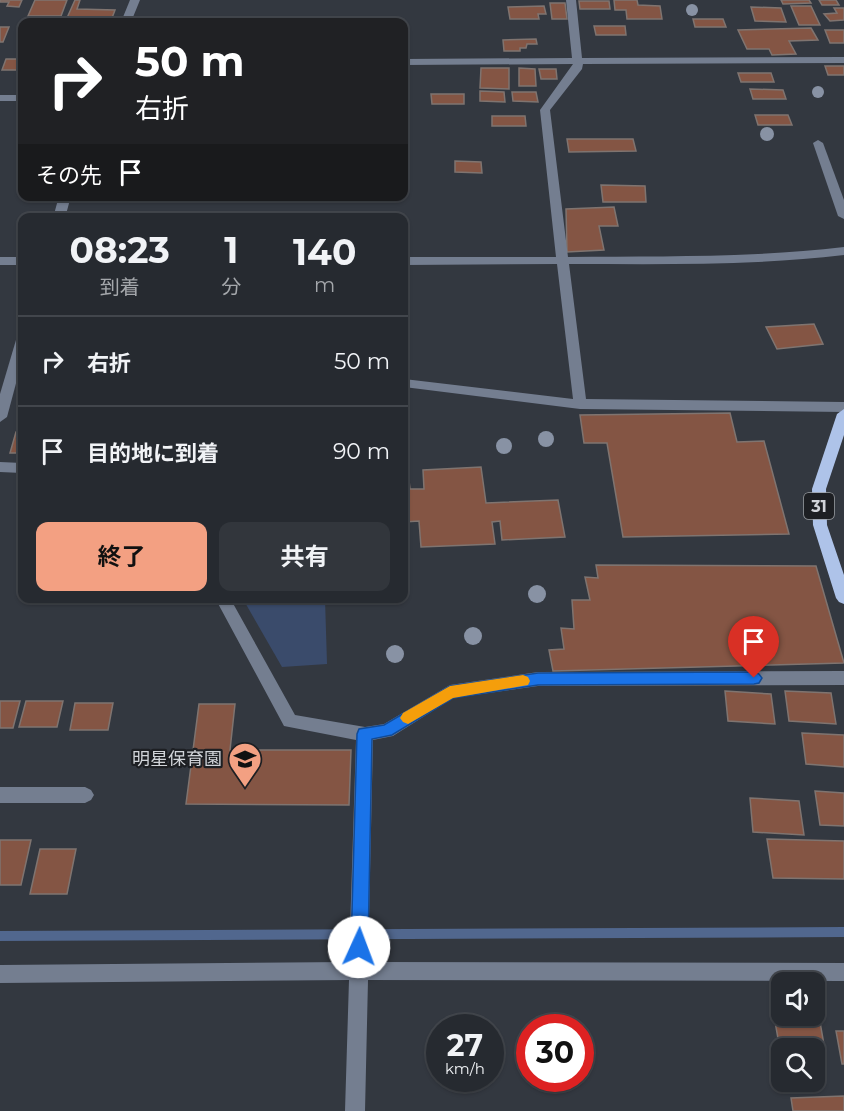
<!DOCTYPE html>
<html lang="ja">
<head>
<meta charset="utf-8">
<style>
  body { margin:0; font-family:Montserrat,"Noto Sans JP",sans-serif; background:#32363c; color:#f1f3f6; height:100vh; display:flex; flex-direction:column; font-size:22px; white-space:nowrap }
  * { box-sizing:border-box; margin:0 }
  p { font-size:20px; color:#a4a7ab }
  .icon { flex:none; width:33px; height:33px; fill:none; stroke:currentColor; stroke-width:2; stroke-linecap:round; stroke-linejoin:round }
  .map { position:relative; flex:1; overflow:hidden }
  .drawer { position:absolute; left:18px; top:213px; width:390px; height:390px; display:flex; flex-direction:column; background:#262a30; border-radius:12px; box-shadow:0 2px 4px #0004,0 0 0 2px #42464c }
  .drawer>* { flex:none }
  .guide { position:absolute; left:18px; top:18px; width:390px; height:183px; border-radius:12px; box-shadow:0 2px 4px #0004,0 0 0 2px #42464c; background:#202124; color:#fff; overflow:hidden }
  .tools { position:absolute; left:771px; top:972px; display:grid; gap:12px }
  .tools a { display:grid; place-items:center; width:54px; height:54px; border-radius:12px; background:#262a30; box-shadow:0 2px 4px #0004,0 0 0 2px #42464c; font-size:30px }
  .speed { position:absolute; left:426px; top:1014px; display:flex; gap:12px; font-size:30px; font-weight:700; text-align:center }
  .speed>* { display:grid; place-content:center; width:78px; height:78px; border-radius:50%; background:#262a30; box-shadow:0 2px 4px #0004,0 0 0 2px #42464c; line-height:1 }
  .speed small { font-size:15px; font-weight:400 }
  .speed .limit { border:9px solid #d22; background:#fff; color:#111 }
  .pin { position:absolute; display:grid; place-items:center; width:51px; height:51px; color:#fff; margin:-62px -26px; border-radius:50% 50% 50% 0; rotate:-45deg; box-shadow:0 0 6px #0007 }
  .pin .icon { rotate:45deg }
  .me { position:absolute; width:66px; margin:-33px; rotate:2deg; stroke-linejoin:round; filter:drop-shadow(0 0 4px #0008) }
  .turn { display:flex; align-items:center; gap:21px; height:126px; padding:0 18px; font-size:27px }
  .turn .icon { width:78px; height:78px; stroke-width:2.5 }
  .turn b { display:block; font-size:42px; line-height:51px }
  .then { display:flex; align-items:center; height:57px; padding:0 18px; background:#0003; gap:12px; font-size:22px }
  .eta { display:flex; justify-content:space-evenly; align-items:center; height:102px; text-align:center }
  .eta b { font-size:36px; font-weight:700; line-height:42px }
  .cta { display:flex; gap:12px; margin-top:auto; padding:12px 18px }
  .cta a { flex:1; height:69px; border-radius:12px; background:#f3a082; color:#111; font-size:24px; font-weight:700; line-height:69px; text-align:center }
  .cta a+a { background:#32363c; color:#f1f3f6 }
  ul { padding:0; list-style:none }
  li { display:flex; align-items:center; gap:18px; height:90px; padding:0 18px; border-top:2px solid #42464c }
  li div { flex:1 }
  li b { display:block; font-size:22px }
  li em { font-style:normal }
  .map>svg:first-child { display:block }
  .green { fill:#3a4b6b }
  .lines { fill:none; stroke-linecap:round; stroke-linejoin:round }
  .stream { fill:#51678e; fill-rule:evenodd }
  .building { fill:#845544; stroke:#7f7470; stroke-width:1.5 }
  .minor { fill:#747e90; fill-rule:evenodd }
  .major { fill:#aec3e9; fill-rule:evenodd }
  .tree { fill:#8892a4 }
  .route { fill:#1a73e8; stroke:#114b97; stroke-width:1.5 }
  .slow { fill:#f59e0b }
  .labels { text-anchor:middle; stroke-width:4.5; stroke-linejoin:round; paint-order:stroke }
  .shield { fill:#1d1f23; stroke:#9b9ea2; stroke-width:1.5 }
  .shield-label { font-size:16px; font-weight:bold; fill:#d1d4d9 }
  .poi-label { font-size:18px; fill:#d1d4d9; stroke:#1d1f23; text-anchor:end }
</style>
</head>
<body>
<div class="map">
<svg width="844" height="1111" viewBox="0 0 844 1111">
  <rect width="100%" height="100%" fill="#333840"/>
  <path class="green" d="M243,599H325L327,664L282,667Z"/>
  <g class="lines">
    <path class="stream" d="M844,927V937L0,941V931Z"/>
  </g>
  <g class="building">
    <path d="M22,0L19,7L7,6L9,2H0V0Z"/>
    <path d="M35,0H67L61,16H28Z"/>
    <path d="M75,0H80L77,9L115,10L112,18H67Z"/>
    <path d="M614,0H637L638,5L660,6L662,19H627L626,10H615Z"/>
    <path d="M781,0H809L811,3L783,4Z"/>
    <path d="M819,0H836L839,5H822Z"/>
    <path d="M579,1H609L610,9H580Z"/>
    <path d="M550,3H565L567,19H552Z"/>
    <path d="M544,6L546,14H538L539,19H510L508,7Z"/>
    <path d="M791,6H811L820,25H799Z"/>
    <path d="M751,7L781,8L786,22L755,21Z"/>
    <path d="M834,8H844V20L830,21L824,14L837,13Z"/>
    <path d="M693,19H723L726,27H695Z"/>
    <path d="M594,26H625L626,35H596Z"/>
    <path d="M0,27H9L3,42H0Z"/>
    <path d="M811,28L818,40L789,41L796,54L772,55L769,49H747L738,30Z"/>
    <path d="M825,30H844V43H830Z"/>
    <path d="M536,39L537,44H527L526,48H520V51H504L503,40Z"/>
    <path d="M6,59H22V70H2Z"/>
    <path d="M825,66H844V75H828Z"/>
    <path d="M481,68H509V89L480,88Z"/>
    <path d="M519,68L535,69L536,86H519Z"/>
    <path d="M539,69H556L557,79H541Z"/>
    <path d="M738,73H771L774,82H741Z"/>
    <path d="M750,89L783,90L786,99H753Z"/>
    <path d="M480,91L504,92L505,102L480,101Z"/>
    <path d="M512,92H536L538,102L513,101Z"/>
    <path d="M431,94H464V104H432Z"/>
    <path d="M755,115H788L792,125H758Z"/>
    <path d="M492,116H525L526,126H492Z"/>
    <path d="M567,139H633L636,151L569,152Z"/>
    <path d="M455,161L481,162L482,173L455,172Z"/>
    <path d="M601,185L645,186L646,202H603Z"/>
    <path d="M614,207L618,226H599L604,250L567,252L566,209Z"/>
    <path d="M814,324L823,344L777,349L766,327Z"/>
    <path d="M730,413L737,442L764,441L789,534L623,537L607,443H584L580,415Z"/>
    <path d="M16,432H22V453H10Z"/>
    <path d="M481,467L486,503L558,500L565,537L502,540L500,521L492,522L495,544L421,547L419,521L404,522V472H408L410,489H424L423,470Z"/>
    <path d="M596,565L816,566L844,663L553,671L549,650L564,649L561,628L574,629L572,600H590L585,577L598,578Z"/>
    <path d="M725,691L771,694L775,724L728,721Z"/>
    <path d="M785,691L831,693L836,724L789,721Z"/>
    <path d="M0,701H20L13,728H0Z"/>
    <path d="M26,701H63L57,727H19Z"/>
    <path d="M75,703H113L108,730H70Z"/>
    <path d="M199,704H235L230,750H351L349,805L186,804Z"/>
    <path d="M802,733L844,735V767L806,764Z"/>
    <path d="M815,791L844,793V826L820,825Z"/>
    <path d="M750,798L799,801L804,835L753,832Z"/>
    <path d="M767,839L844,841V879L773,878Z"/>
    <path d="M0,840H31L21,885H0Z"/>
    <path d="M40,849H76L67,894H30Z"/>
    <path d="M772,1005H782V1016H814V1005H817L826,1056H814V1048H782L781,1055Z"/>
    <path d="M836,1031H844V1064H842Z"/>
    <path d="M844,1096V1111H793L791,1098Z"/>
  </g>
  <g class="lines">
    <g class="minor">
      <path d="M130,0H140L131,22H121Z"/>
      <path d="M566,0H576L582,58L844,57V63L583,64L582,69L550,110L568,257C660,256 753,258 844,247V255C753,266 661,264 569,264L586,399L844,402V412L580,409L404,387V379L573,399L557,264L404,265V257H556L540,110L573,64L404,65V59L572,58Z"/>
      <rect x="0" y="95" width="22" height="6"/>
      <path d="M818,140L823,143L844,200V219L838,216L813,143Z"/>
      <path d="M59,196H71L65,218H53Z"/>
      <rect x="0" y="257" width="22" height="8"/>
      <path d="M22,336V361L7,417L0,422V394L16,340Z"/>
      <path d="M0,462L22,463V473L0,472Z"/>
      <path d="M215,598H230L295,715L365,727L384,724L450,685L538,672L844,671V685L538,686L453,698L393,736L373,740L368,962L844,963V981L368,980L365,1111H345L349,980L0,983V965L349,962L356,740L284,726Z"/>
      <path d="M0,787H85L91,790L94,795L91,800L85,803H0Z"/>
    </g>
    <path class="major" d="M844,409V435L826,489L827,525L844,575V604L839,602L836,598L813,525L812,489L837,414Z"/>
  </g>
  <g class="tree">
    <circle cx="692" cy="10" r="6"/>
    <circle cx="818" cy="92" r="6"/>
    <circle cx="767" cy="134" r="7"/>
    <circle cx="546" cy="439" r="8"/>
    <circle cx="504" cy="446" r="8"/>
    <circle cx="537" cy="594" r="9"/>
    <circle cx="473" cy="636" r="9"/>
    <circle cx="395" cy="654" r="9"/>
  </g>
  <path class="route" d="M754,672L759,674L762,678L759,683L754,684L538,685L453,698L392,735L372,739L368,947L365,953L359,955L353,953L351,947L357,734L359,729L384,725L450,686L538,673Z"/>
  <path class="slow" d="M523,675L528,677L530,681L528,685L453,698L408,724L403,722L400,718L403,713L450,686Z"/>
  <defs>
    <symbol id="school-pin" viewBox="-11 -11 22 30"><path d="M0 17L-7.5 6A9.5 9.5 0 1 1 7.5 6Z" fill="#f3a082" stroke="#1d1f23"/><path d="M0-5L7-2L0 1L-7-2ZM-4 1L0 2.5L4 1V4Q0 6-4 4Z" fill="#111"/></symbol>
  </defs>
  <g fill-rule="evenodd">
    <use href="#school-pin" x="226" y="740" width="38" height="52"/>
  </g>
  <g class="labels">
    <rect class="shield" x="804" y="493" width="30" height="26" rx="4.5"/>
    <g class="shield-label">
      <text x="819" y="512">31</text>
    </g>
    <g class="poi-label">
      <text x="222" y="765">明星保育園</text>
    </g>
  </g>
</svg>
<div class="tools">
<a><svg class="icon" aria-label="sound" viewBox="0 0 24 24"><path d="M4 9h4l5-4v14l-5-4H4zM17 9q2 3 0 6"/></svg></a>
<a><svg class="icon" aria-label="search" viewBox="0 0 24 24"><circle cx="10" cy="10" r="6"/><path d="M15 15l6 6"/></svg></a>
</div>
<div class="speed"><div>27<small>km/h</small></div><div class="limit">30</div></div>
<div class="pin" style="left:754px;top:678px;background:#d93025"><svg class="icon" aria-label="arrive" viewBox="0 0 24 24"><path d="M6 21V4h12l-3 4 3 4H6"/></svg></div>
<svg class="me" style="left:359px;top:947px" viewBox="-20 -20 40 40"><circle r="19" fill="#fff"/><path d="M0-13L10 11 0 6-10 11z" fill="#1a73e8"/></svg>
<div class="guide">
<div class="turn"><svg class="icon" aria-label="right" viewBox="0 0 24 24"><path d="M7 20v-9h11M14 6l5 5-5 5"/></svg><div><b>50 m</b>右折</div></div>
<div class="then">その先<svg class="icon" aria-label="arrive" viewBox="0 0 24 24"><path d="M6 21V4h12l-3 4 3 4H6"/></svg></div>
</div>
<section class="drawer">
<div class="eta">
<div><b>08:23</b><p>到着</p></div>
<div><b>1</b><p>分</p></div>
<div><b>140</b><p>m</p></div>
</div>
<ul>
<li><svg class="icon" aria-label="right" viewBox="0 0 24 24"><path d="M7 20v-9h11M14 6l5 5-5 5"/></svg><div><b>右折</b></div><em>50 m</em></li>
<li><svg class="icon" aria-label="arrive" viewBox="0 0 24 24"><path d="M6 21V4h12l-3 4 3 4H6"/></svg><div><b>目的地に到着</b></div><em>90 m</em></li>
</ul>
<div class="cta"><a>終了</a><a>共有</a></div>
</section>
</div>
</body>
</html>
